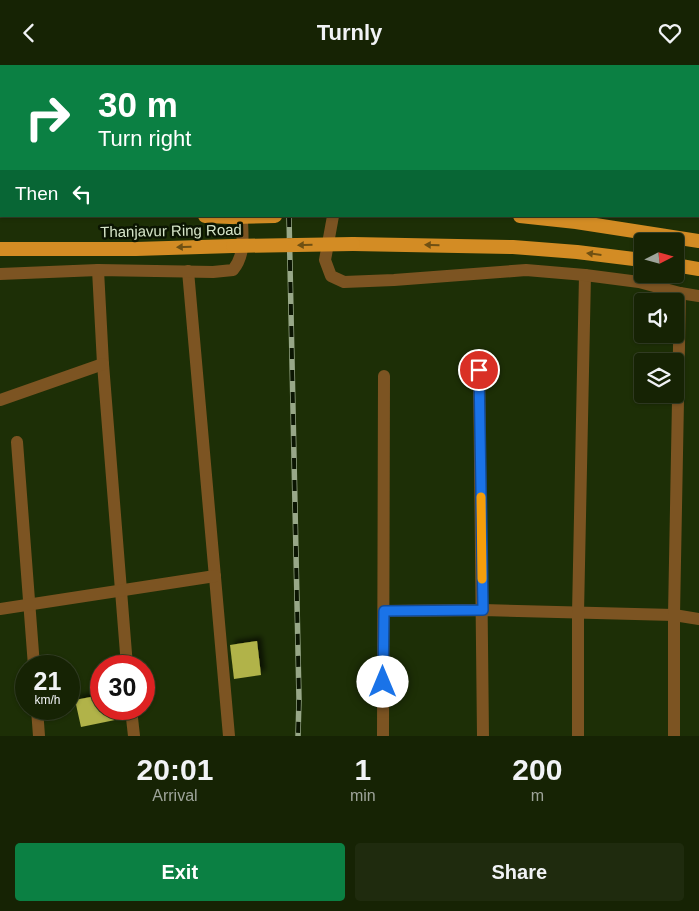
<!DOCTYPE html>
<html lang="en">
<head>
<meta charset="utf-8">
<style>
  body { margin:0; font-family:Arial,sans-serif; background:#1f2b0e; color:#f1f3f6; height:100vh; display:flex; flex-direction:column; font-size:19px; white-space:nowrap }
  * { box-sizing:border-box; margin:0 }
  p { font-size:16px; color:#9ea49a }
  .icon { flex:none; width:28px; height:28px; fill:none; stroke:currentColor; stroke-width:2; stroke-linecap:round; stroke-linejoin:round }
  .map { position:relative; height:671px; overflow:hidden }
  .drawer { display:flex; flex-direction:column; background:#162304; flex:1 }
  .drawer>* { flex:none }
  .hud { position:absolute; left:0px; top:0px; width:700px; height:152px; box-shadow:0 1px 4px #0004,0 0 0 1px #354026; background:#0b8043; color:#fff; overflow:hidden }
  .needle { width:32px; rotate:84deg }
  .fabs { position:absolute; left:634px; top:168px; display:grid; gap:10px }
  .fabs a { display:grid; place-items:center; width:50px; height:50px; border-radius:5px; background:#162304; box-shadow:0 1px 4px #0004,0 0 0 1px #354026; font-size:25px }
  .speed { position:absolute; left:15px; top:590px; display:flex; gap:10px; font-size:25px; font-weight:700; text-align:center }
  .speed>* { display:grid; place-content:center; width:65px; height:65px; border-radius:50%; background:#162304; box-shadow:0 1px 4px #0004,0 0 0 1px #354026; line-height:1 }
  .speed small { font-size:12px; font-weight:400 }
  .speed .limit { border:8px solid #d22; background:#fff; color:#111 }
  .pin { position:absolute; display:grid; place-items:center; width:42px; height:42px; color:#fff; margin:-21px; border:2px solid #fff; border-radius:50%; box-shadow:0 1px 5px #0007 }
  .me { position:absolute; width:55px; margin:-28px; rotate:0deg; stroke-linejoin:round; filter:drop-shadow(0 0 4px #0008) }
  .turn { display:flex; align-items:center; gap:18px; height:105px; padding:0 15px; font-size:22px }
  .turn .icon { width:65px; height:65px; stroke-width:2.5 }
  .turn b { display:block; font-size:35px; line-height:42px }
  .then { display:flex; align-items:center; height:48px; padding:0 15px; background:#0003; gap:10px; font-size:19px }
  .eta { display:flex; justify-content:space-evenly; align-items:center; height:85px; text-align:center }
  .eta b { font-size:30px; font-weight:700; line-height:35px }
  .button { display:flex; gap:10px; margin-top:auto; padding:10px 15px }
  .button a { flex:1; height:58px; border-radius:5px; background:#0b8043; color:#fff; font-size:20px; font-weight:700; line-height:58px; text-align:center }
  .button a+a { background:#1f2b0e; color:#f1f3f6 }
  header { display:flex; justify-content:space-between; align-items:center; height:65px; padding:0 15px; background:#162304; font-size:22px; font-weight:700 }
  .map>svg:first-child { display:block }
  .building { fill:#b1b34a; filter:url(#shadow) }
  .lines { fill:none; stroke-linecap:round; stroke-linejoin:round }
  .minor { stroke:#7c5422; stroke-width:12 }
  .tertiary { stroke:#7c5422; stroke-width:12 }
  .trunk { stroke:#d38c24; stroke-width:14 }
  .rail-casing { stroke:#98a888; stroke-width:5.5 }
  .rail { stroke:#0b1502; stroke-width:4; stroke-dasharray:11; stroke-linecap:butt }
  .trunk-bridge { stroke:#d38c24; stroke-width:14 }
  .oneway { fill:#6f5013 }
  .route-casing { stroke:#114b97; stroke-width:12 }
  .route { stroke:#1a73e8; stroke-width:9 }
  .slow { stroke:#f59e0b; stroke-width:9 }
  .labels { text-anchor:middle; stroke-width:5; stroke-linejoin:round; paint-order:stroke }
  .street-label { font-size:15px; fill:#d5e4c8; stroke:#0b1502 }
</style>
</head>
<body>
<header><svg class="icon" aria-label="back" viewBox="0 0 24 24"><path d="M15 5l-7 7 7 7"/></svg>Turnly<svg class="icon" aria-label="heart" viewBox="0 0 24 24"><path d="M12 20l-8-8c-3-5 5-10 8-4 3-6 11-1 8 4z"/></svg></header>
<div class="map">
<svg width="699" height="671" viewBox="0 0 699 671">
  <defs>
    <filter id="shadow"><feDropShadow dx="4.5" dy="-4.5" stdDeviation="2.5" flood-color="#0009"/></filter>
  </defs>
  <rect width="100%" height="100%" fill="#1d2f06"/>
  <g class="building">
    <path d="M257,576L261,610L234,614L230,580Z"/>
    <path d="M101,630V644H112L115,655L81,662L75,635Z"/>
  </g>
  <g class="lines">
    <g class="minor">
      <path d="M431,0L432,1"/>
      <path d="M570,0L571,1"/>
      <path d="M672,1L673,0"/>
      <path d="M98,205L103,299L127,601"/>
      <path d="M188,206L229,671"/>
      <path d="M479,305L483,671"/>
      <path d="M0,335L103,299"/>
      <path d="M17,377L34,601"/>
      <path d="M0,544L215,511"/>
      <path d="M384,546L483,545L674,550L699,554"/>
      <path d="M37,644L39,671"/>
      <path d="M131,644L134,671"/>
      <path d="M383,671L384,311"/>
      <path d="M578,671V548L585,210"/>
      <path d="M674,671V550L680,228"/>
    </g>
    <g class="tertiary">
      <path d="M0,115H1"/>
      <path d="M333,151L325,195L331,211L344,217L394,215L526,205L585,210L639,217L680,228L699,231"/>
      <path d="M0,209L98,205L213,207L233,205C246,189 242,171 242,151"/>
    </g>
    <g class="trunk">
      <path d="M0,139H1"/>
      <path d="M205,151L231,152"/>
      <path d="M520,151L576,157L699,176"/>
      <path d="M353,179L513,182L577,187L642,195"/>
      <path d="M0,184H136L233,181"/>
      <path d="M675,200L699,204"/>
    </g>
    <defs>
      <g id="rail">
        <path d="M287,0V1"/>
        <path d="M289,151L299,634L298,671"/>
      </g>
    </defs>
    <use href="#rail" class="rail-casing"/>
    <use href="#rail" class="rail"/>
    <g class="trunk-bridge">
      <path d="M231,152L275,151"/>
      <path d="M233,181L353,179"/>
    </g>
  </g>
  <defs><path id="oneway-solid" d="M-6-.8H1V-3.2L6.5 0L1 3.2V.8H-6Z" transform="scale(1.25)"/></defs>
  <g class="oneway">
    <use href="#oneway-solid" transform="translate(305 180) rotate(179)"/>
    <use href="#oneway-solid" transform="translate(432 180) rotate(-179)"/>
    <use href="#oneway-solid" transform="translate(184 182) rotate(178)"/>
    <use href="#oneway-solid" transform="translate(594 189) rotate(-173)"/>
  </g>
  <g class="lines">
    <defs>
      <path id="route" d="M383,617L384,546L483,545L479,305"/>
    </defs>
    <use href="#route" class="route-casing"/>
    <use href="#route" class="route"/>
    <path class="slow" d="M481,432L482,514"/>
  </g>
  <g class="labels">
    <g class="street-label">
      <text transform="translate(171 166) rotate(-1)" y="5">Thanjavur Ring Road</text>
    </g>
  </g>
</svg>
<div class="fabs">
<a><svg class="needle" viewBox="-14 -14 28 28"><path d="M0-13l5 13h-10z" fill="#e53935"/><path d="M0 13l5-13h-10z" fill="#9ea49a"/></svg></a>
<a><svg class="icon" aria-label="sound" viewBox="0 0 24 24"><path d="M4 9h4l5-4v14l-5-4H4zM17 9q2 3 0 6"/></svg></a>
<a><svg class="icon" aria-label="layers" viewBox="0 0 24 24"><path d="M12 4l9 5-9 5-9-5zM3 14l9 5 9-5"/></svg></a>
</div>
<div class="speed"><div>21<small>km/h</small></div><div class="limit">30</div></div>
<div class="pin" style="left:479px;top:305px;background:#d93025"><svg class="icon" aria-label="arrive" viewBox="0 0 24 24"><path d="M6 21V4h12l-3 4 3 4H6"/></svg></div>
<svg class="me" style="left:383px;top:617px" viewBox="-20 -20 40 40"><circle r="19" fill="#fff"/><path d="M0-13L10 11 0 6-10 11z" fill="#1a73e8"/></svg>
<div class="hud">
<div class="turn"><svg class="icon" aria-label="right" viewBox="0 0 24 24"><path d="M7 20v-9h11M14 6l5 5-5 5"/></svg><div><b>30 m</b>Turn right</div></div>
<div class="then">Then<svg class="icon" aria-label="left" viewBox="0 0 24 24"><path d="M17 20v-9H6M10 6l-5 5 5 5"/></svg></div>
</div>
</div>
<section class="drawer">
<div class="eta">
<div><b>20:01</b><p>Arrival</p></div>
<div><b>1</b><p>min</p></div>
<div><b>200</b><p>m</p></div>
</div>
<div class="button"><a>Exit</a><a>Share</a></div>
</section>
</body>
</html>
